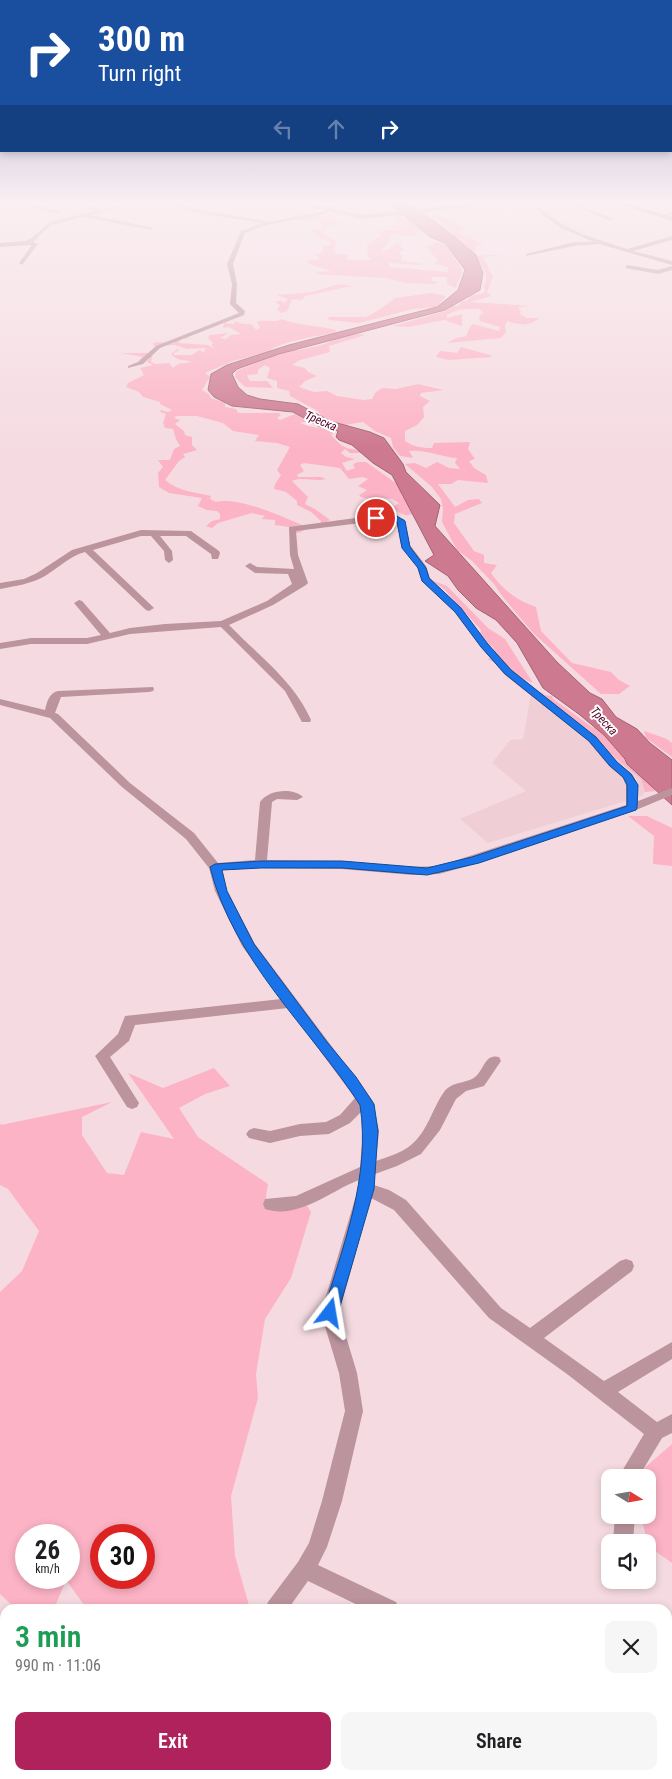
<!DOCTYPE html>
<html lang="en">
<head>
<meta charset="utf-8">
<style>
  body { margin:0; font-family:"Roboto Condensed",sans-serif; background:#f6f6f6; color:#202124; height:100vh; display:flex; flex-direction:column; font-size:19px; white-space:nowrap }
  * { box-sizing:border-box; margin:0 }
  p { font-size:16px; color:#757577 }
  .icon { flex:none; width:28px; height:28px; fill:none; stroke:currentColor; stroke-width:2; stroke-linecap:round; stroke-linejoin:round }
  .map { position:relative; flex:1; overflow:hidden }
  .details { position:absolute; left:0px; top:1604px; width:672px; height:176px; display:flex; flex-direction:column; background:#fff; border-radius:15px 15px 0 0; box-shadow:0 2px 8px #0003 }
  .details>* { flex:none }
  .banner { position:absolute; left:0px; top:0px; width:672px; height:152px; box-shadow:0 2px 8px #0003; background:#1a4fa0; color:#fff; overflow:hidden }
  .needle { width:32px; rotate:101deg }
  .tools { position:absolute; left:601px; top:1469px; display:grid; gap:10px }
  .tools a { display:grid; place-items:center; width:55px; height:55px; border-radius:10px; background:#fff; box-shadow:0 2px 8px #0003; font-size:25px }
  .speed { position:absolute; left:15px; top:1524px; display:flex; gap:10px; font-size:25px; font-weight:700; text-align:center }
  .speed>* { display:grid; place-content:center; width:65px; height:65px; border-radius:50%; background:#fff; box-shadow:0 2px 8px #0003; line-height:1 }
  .speed small { font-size:12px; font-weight:400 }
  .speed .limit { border:8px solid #d22; background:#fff; color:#111 }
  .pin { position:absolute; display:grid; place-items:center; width:42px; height:42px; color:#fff; margin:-21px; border:2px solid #fff; border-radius:50%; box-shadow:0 1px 5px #0007 }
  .me { position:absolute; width:55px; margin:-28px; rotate:14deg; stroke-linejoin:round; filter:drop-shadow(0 0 4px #0008) }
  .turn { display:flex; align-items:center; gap:18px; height:105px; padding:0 15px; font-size:22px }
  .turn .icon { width:65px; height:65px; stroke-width:2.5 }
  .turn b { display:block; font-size:35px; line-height:42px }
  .lanes { display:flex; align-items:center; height:48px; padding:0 15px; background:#0003; justify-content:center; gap:25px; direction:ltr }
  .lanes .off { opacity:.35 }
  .round { display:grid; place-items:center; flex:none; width:52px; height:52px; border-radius:10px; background:#f6f6f6 }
  .head { display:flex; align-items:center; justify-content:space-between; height:85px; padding:0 15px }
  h1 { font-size:30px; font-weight:600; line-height:38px; color:#1e9e55 }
  .cta { display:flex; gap:10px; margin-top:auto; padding:10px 15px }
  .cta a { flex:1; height:58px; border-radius:10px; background:#b0225b; color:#fff; font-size:20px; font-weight:600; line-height:58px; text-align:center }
  .cta a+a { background:#f6f6f6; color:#202124 }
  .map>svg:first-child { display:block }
  .built { fill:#f0ced6 }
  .green { fill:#fcb3c5; fill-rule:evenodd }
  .water { fill:#cd7990; stroke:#a16374 }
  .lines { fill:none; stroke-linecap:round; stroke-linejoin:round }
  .street { fill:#bb949d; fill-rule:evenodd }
  .secondary { fill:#a56e7c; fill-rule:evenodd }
  .route { fill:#1a73e8; stroke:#114b97 }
  .labels { text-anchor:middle; stroke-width:4; stroke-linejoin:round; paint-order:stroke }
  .far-water-label { font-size:12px; font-style:italic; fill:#510425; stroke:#fff }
</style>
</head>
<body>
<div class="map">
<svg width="672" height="1779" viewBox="0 0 672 1779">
  <rect width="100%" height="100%" fill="#f5dbe1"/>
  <path class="built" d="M531,694L540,695L590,732L606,750L642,779L645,792L642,796L488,843L460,819L526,791L492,763L510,740L523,739Z"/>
  <g class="green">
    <path d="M431,213C442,216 454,223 464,228L459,234L472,238L483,245L475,247L476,252L469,251L470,249L452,237V231L445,227H450L433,218Z"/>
    <path d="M313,216L334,217L338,225L327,226L323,234L336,240L334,253L348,255L347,260H372L368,256L367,245L381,235L377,233L380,230H396L390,227L402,224L395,219L401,216L412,221L421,229L415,236L406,237L392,233L387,245L381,250L382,251L390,249L395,243L402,244L400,247L405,250L399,252L402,256L401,261L425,264L416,265L389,263V267L448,272V267L434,263L439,262L427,247L436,242L445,244L461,268L462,273L455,288L447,284V277H432L431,281L438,282L435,284L406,283L386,278L315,274L318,272L331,271L309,264L307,260H318L319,257L315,254L321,253L323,249L322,246L330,245V242L318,237L312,230L322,229L323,227L319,221L292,220Z"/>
    <path d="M490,255H501L483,257L493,277L487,292L491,296L470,302L531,306L518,307L521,311L520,314L527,318H539C530,327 518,325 507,321L505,326L506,332L501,338L447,343L457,338L466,336L470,327L473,324L499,331L500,327L480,321L479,316L483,313L480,309C468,309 458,308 447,315V318L462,314V326L444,320L408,327L393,326L446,311L453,306H459L461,302L468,300L470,296L484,293L485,289L483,286L486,283V273L476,256Z"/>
    <path d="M339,284L352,286L305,296L302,300L292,299L287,311L281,313L277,309L280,305L276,302L281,300L284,303L288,299L277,295L312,292Z"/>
    <path d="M431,293L446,296L436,307L413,309L359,323L329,320L328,317H366L379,310L395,298Z"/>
    <path d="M281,319C299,326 318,325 336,330L335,333C321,335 277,342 268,352L233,361L205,373L210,377L202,390L209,394L211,398L225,403V407L236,409L238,413H279L281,415L277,418L280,420L295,414L308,421L300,423C312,428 323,428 336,431L331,435C334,438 341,446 345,447C351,451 354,447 362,453H350L345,449L341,453L346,457L355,459L342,463L347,471L355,468L353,464L358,462H366L407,491L401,496L413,501L418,512C407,517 402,516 393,507L399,503L392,499L382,498L378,502L380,506L368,505L369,499L361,497L359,495L367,490L358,486L368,479L363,477L349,479L340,468L304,463L300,465L304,471L297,475L298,477H321L326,479C314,482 302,476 292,481L308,497L305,504L315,509L330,520L320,525L321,521L311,512L297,505V501L286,492L274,489L275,484L281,475L277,470L290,447L277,443L255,441L259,435L233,431L223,423L197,416H176L174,418L180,420L175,424L184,431L185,435L192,437V445L197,450L183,454L185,457L179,461L165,480C180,492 194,492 211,496L210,499L216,502C237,496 281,516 302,525L305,530L298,533H290L296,528L275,525V520L261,519L265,516L252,513L218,523L212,528L206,526L212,521L220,519V514L217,511L207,510L198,506L202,498L169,493L159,487L158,473L163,467L158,460H170L174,449L180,446L176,439L173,429L165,428L163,423L166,414L160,412L161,410L168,412L172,410L160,404V402L143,397L139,392L126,387L128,383L144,375L140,368L153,365L147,362L150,357L140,363V359L143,357L121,353H153L151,362L155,364L169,363L173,368L178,364L192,362C184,359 178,362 171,354L177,349L179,350L174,353V355H192L199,350L204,352L206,348L187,349L175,345L154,346L153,343L161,342L173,344C177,337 186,338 193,338L180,339L179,343L208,345L216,349L211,345L213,343L208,338L210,335L229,333L220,338L226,339L231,335L241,334L229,327L223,328L224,323L235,324L234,321L243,324H251L256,330L260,328L257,322C265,318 274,324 281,319Z"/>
    <path d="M359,334L365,335L329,346L330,352L300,360L292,365L305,368L308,372L317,376L305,381L299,387L314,392L327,391L337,396L364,400L372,399L375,393L382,388L396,389L418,384L443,390L421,393L420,396L430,401L423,407L424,417L417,425L405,431V441C414,447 421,448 432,448L434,443L470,442L468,449L475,459L469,461L474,468L486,475L488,483L458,480L451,484H438L455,507L468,500L479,499L482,503L455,514L454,523L474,551L484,555V563L497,565L491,573C503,590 516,600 536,607L541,631L572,663L611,672L619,680L630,686L619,694H601L533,633L502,596L494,584L472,561L457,550L442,522L443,509L441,499L432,487L405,464L415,463L426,468L437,462L449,468L460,469L455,463L457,458C441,457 425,449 409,451L413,458L400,456L393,447L391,438L375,431L363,422L345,425L323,418L318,411L290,396L289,391L277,388V381L267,378L270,368L265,365L258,370V374L247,375L250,381H267L273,388L245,387L235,377L236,371L288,350H300L322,345L343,336Z"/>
    <path d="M461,347L490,355L492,357L449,360L436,357L440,351L457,353Z"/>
    <path d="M431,580L447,586L488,628L505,639L533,683C516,677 503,665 487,659L498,657L493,647L479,638L481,630L444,589Z"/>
    <path d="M540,691L545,695L552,696L553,699L592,727L606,732L633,767L656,791L645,792L641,779L606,750L590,732L551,703Z"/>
    <path d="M644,731L667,739L672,743V757L646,738Z"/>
    <path d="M628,816H647L672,828V866L653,864L654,836Z"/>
    <path d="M214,1068L230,1086L205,1094L179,1108L198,1137L268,1184L264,1208L306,1204L311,1212L291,1278L265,1319L256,1374L258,1398L231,1496L235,1556L250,1609H87L66,1580L54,1609H16L0,1594V1292L22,1271L39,1231L8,1189L0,1185V1123L1,1125L112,1102L82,1117V1135L107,1173L124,1175L141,1132L174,1139L128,1073L163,1088ZM26,1535H69V1578H26ZM101,1535H144V1578H101Z"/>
    <path d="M672,1444V1563L648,1546L641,1515H648V1478L634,1477Z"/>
    <path d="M5,1733V1775H327L324,1779H0V1735Z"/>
  </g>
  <path class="water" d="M387,201H404L440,225L476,255L483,273L480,290L445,310L279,354L237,369L232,374L238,387L247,395L260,399L298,404L330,421L370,432L384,438L403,464L406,472L440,505L435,526L557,662L590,693L602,699L616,717L637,729L650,743L672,760V805L627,764L625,759L604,735L580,715L543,688L517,643L496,620L476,608L458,590L448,576L425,561L434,555L392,475L373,463L352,445L339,440L336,437L338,431L320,427L293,412L232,406L214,397L208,390L211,374L227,365L289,345L437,307L458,290L465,270L445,243L430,237Z"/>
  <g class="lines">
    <g class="street">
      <path d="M79,201L101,210L140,201H150L91,215L154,228L151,230L84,217L51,225L33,242L38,244L22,265L19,263L32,245L0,247V243L25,241L32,238L50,222L95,211L76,204L55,207L46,204Z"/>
      <path d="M156,201H165L197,209L269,222L325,211L284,201C298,201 310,206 324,207C336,209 350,201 363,201L332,209L361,215L495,201L574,204L618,201L582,207L613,218L611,221L576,207L538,206L560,223L582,234L627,249L672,236V240L633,251L672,261V265L599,244L574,246L526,256V254L574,242H594L561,228L531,206L495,205L361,219L328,211L326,214L266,225L245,233L233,264L237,284L236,303L245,311L244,315L160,348L143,364L128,368V366L138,362L156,346L239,313L230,304L232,284L227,264L241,231L263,223L197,213Z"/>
      <path d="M212,201L229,203L226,205Z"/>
      <path d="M29,203L59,211L60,212L57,214L27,206Z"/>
      <path d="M672,211V215L664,219L661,217Z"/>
      <path d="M627,265L658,270L672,266V270L658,274L625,268Z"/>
      <path d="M385,514L404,519L410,545L426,566L430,578L461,608L487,643L512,670L596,737L617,762L632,774L638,785V801L672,788V795L636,810L479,863L439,874L412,875L342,869L261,868L222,870L227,891L255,944L372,1100L379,1131L376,1161C387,1157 402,1153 411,1145C428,1131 432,1109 444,1092C452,1081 466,1084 475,1077C484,1070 485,1053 499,1057L501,1061L484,1086L466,1091L456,1099L440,1130L421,1154L397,1166L375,1174L374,1185L389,1190L406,1200L501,1308L530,1328L620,1261L626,1259L632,1261L634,1266L632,1271L544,1338L604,1381L672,1342V1359L618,1392L657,1422L672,1414V1433L662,1438L638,1478H618L644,1434L567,1374L489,1318L394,1210L371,1198L339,1313L357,1373L363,1411L342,1501L327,1547L318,1565L396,1602L399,1609H366L308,1581L288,1609H265L268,1602L298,1562L309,1543L322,1501L345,1411L339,1373L321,1313L358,1189L359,1180C330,1191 298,1220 265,1209L263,1204L265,1199L296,1196L360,1167L363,1131L361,1112L350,1123L329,1134L300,1136L270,1143L249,1138L246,1134L249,1130L254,1128L270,1131L300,1124L326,1122L340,1115L355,1098L288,1008L135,1025L129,1041L110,1057L139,1103L137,1107L132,1109L127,1107L95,1056L118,1034L125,1016L281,999L242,946L215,891L209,868L186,839L122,787L50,718L0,705V699L45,710C47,702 49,693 58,691L153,687L154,689L153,691L149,692L61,697L55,713L58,714L130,783L194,833L218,863L255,860L260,802C268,790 292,787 303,797L297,800L277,799L272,802L267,860L342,861L412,867L439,866L626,805V785L623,778L609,766L588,741L504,674L481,647L455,612L422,581L417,567L401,545L397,523L385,520L296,531L298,555L308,583L306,585L273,605L229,625C258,655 294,681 311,720L310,722H302L285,691L221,627L130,634L87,644H31L0,649V643L31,638H87L101,635L74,603L79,600L82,601L110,633L130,628L165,624L221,621L267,601L292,584L288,574L255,573L245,566L250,563L257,567L294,569L290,555L289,527Z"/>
      <path d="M141,530L191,531L219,551L220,553L218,559H212L211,554L186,536H160L172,551L173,560L169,563L165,560L164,551L151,536H141L93,550L152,606L154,608L149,611L146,610L85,552C70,556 58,568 45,576C31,584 15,586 0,589V583L24,579L37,573L72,550Z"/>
      <path d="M615,1515H635L633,1542H613Z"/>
      <rect x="257" y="1775" width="22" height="4"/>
    </g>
    <path class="secondary" d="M611,201H619L672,217V221Z"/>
  </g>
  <linearGradient id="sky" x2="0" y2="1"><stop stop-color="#9d9cc5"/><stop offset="0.45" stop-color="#faeff2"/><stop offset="1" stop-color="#faeff2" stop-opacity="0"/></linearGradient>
  <rect width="672" height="450" fill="url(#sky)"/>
  <path class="route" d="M395,515L405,521L410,547L426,568L429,578L461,608L487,643L511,670L596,737L617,762L631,774L638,785L637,808L636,810L479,863L427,875L342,868H261L222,870L227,891L254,944L327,1042L356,1077L374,1104L378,1131L374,1189L338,1313L336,1318L330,1320L325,1318L323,1313C343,1245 371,1177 360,1105C310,1028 233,960 210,867L215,864L261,861H342L427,868L472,857L627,806V785L623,777L610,766L589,741L505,674L481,647L455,612L422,581L418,568L402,548L397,522C389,518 379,523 372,518L376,516Z"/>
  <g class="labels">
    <g class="far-water-label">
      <text transform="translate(321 421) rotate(23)" y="4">Треска</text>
      <text transform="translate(604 721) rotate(48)" y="4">Треска</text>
    </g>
  </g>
</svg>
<div class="tools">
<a><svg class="needle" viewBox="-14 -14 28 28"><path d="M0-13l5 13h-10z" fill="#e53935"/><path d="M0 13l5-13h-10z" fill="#757577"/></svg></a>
<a><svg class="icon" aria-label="sound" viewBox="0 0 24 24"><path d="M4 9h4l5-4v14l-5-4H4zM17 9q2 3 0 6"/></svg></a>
</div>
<div class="speed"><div>26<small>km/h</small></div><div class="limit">30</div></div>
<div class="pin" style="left:376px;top:518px;background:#d93025"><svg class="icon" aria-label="arrive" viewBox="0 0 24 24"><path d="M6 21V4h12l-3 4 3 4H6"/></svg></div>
<svg class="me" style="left:330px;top:1313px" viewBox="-20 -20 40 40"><path d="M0-17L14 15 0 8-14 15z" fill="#1a73e8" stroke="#fff" stroke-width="4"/></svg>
<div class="banner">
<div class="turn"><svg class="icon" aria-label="right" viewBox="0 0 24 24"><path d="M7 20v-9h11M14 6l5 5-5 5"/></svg><div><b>300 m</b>Turn right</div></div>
<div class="lanes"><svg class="icon off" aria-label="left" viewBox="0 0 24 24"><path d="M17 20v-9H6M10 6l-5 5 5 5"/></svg><svg class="icon off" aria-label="ahead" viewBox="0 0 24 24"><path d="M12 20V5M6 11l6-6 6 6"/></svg><svg class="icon" aria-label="right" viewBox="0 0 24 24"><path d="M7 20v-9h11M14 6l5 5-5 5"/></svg></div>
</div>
<section class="details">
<div class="head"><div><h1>3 min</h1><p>990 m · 11:06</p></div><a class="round"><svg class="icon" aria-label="close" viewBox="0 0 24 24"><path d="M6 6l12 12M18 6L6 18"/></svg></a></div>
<div class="cta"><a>Exit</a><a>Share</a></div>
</section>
</div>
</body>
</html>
